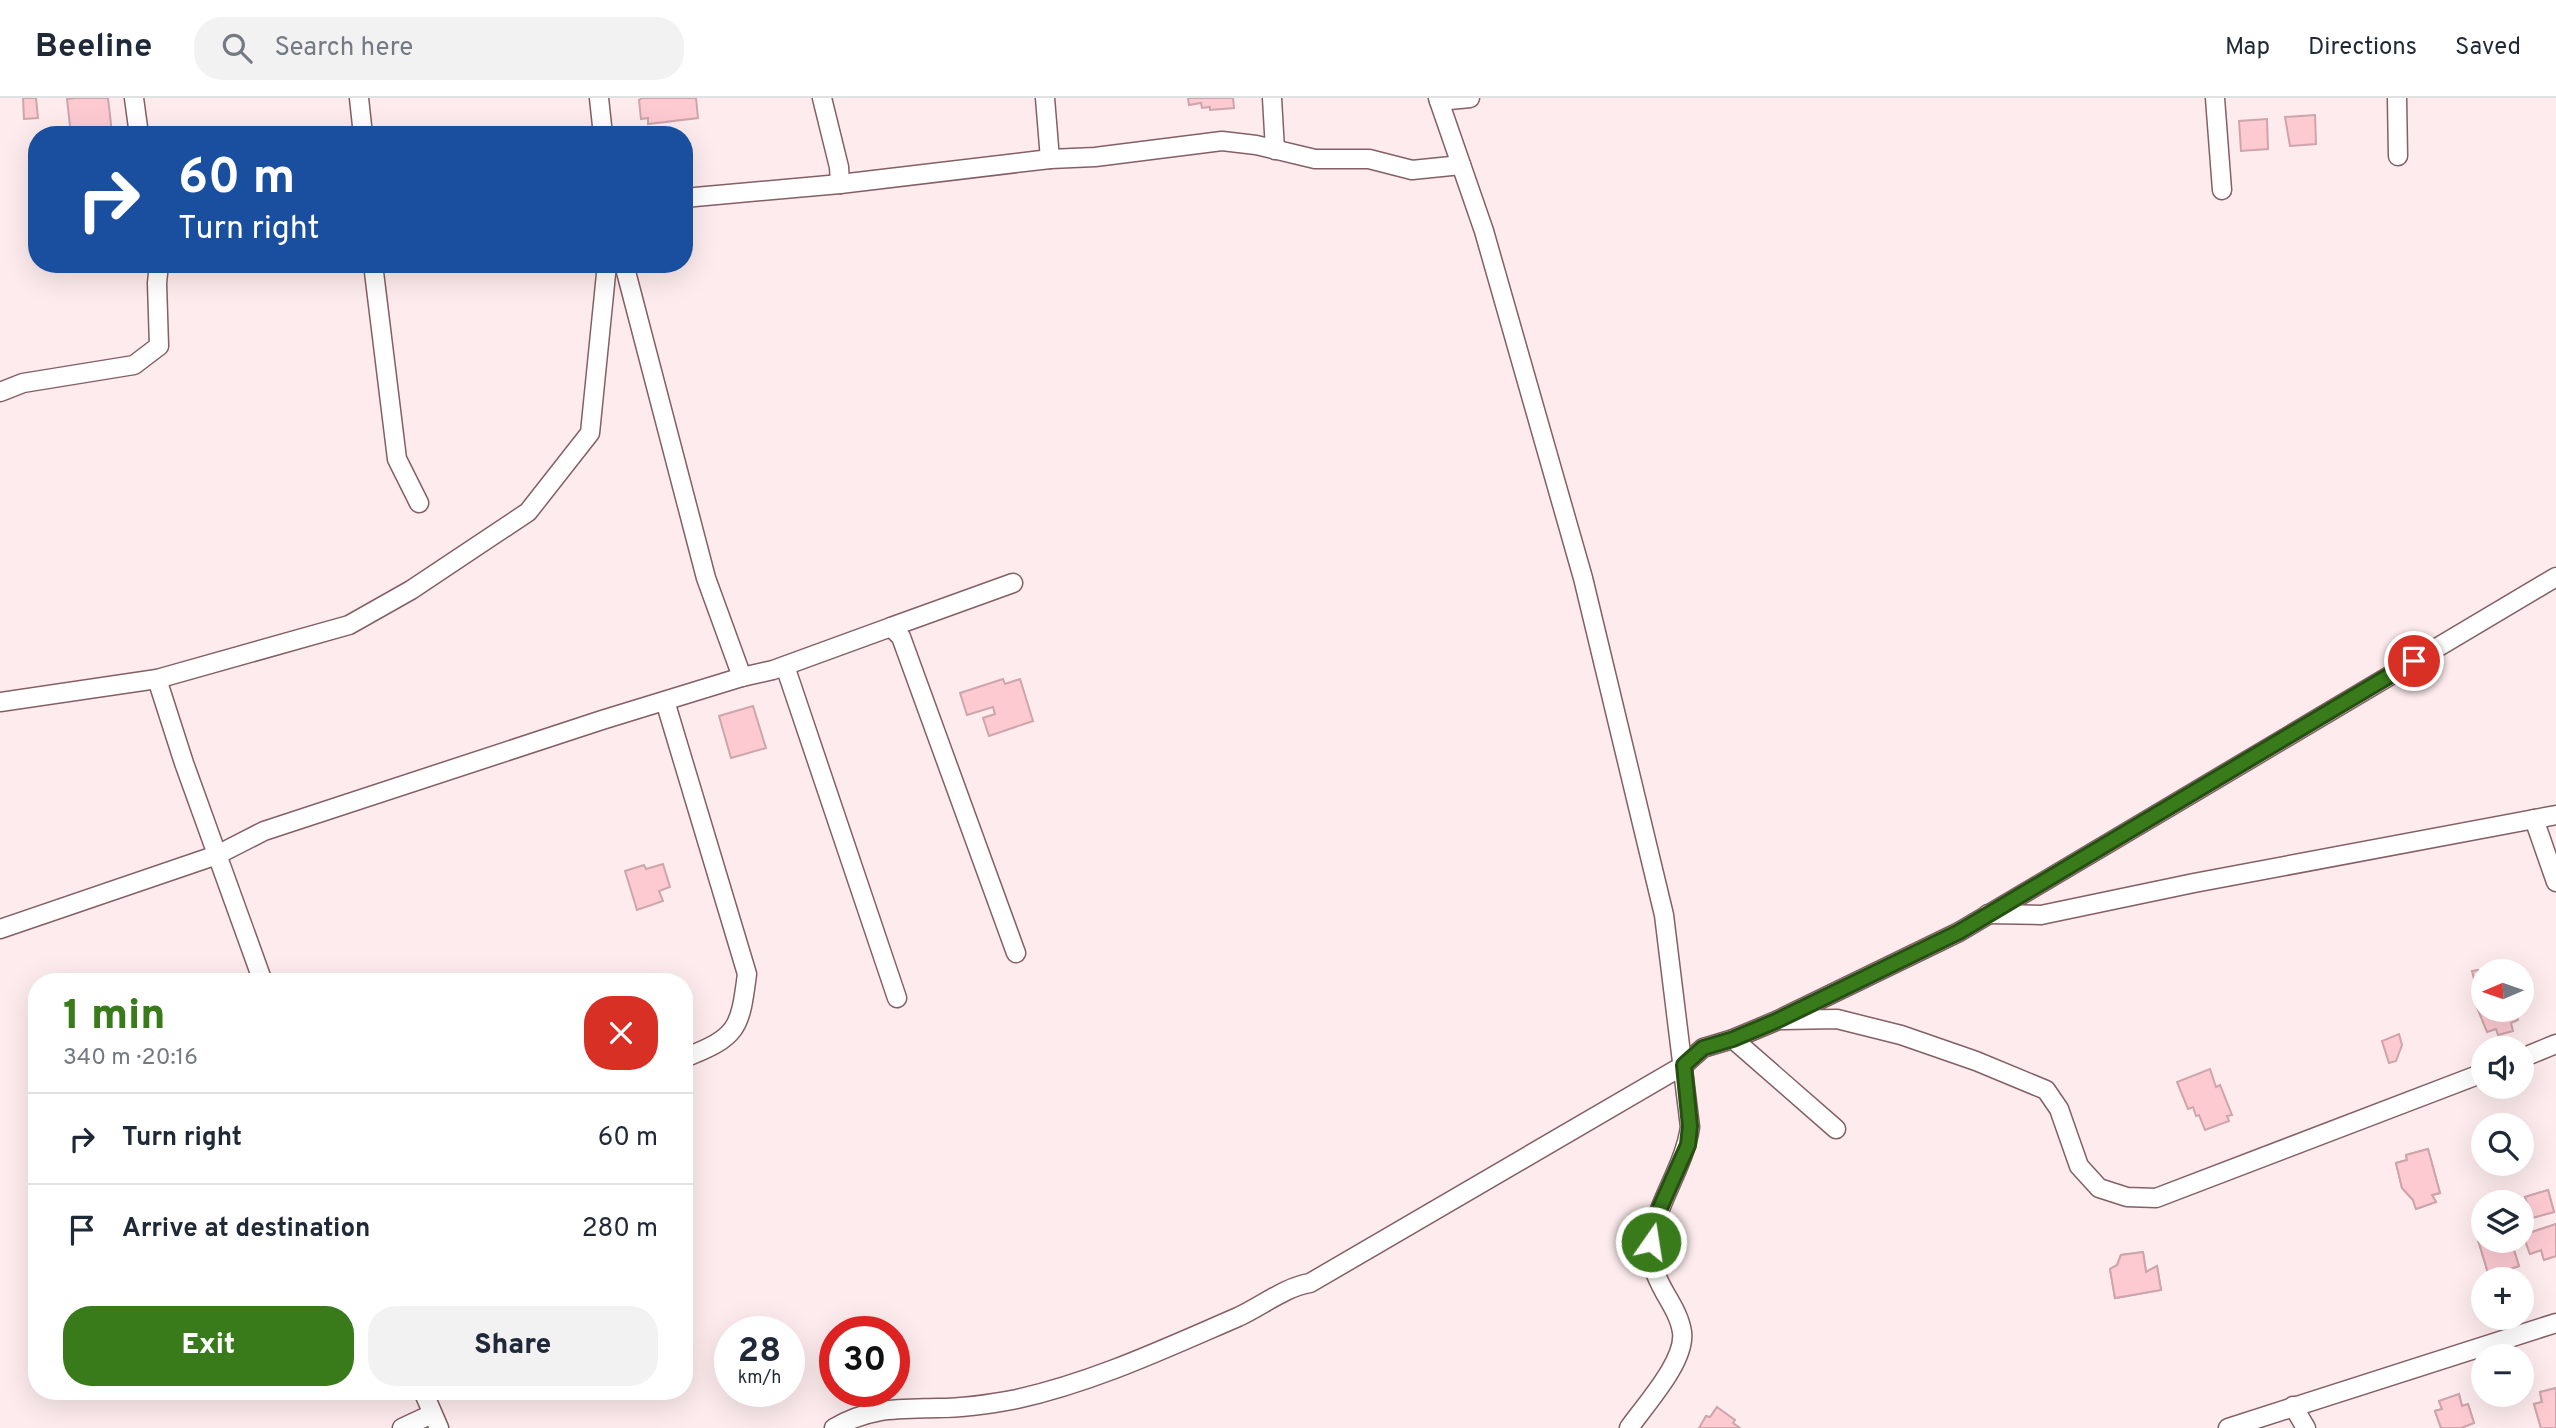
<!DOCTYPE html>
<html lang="en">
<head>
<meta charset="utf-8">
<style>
  body { margin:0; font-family:Overpass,sans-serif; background:#f2f2f3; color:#1f2937; height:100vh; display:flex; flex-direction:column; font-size:26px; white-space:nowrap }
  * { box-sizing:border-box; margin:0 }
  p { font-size:23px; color:#747a83 }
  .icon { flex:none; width:38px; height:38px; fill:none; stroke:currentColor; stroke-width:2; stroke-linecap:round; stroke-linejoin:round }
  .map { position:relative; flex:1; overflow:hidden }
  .details { position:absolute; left:28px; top:875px; width:665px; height:427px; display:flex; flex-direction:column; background:#fff; border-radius:28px; box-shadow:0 7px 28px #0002 }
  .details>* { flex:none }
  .hud { position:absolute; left:28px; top:28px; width:665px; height:147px; border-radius:28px; box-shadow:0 7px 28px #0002; background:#1a4fa0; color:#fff; overflow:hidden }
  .needle { width:46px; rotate:268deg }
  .tools { position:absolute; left:2471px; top:861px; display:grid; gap:14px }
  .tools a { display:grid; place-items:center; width:63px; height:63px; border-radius:50%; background:#fff; box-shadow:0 7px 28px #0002; font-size:35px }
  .speed { position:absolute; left:714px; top:1218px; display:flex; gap:14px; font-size:35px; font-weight:700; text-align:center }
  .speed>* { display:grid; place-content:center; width:91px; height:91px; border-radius:50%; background:#fff; box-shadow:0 7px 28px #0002; line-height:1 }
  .speed small { font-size:18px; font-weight:400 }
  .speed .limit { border:10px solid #d22; background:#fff; color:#111 }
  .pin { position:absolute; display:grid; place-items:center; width:60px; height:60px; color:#fff; margin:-30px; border:4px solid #fff; border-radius:50%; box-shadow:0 2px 7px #0007 }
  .me { position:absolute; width:77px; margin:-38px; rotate:13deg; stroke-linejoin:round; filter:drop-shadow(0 0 5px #0008) }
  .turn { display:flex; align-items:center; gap:24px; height:147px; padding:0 35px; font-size:32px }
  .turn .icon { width:91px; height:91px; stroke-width:2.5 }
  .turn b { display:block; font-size:49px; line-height:60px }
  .round { display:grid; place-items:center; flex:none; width:74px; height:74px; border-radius:28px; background:#f2f2f3 }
  .head { display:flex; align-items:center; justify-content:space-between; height:119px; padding:0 35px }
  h1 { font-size:42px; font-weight:800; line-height:52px; color:#397b1b }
  .action { display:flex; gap:14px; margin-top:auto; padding:14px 35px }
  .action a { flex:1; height:80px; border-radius:28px; background:#397b1b; color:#fff; font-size:28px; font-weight:800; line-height:80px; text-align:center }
  .action a+a { background:#f2f2f3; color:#1f2937 }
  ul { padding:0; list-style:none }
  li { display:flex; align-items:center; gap:21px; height:91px; padding:0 35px; border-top:2px solid #e0e1e3 }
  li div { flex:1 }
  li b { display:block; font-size:26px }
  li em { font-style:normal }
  header { display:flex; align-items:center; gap:42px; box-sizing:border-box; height:98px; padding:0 35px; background:#fff; border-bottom:2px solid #e0e1e3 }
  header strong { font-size:33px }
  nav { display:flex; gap:38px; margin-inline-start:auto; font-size:24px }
  .search { width:490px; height:63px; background:#f2f2f3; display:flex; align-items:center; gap:18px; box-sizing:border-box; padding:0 24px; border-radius:28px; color:#747a83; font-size:26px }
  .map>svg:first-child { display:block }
  .building { fill:#fdcad2; stroke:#cda5ab; stroke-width:2 }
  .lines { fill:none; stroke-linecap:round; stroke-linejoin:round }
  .minor-casing { stroke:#845f65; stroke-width:21 }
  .minor { stroke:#fff; stroke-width:18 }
  .route-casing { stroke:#255012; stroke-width:18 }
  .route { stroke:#397b1b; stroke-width:12 }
</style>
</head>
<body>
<header>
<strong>Beeline</strong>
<div class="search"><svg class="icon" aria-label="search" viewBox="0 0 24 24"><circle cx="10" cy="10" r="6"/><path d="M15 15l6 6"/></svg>Search here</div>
<nav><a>Map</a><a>Directions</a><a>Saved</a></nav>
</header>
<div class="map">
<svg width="2556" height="1330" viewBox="0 0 2556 1330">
  <rect width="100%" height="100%" fill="#fdebed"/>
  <g class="building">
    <path d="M23,0H36L38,20L24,21Z"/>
    <path d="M75,0H108L112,35L71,37L67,1Z"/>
    <path d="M642,0H696L698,20L648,26V20L641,21L639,2Z"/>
    <path d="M1188,0H1233L1234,10L1210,12V9L1202,10L1201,5L1189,7Z"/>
    <path d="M2315,17L2316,46L2290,48L2285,19Z"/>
    <path d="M2267,21L2268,51L2241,53L2239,23Z"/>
    <path d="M66,166H119L66,172Z"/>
    <path d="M1003,581L1005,586L1020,581L1033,623L989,638L983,620L995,616L993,609L967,617L960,595Z"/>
    <path d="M753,608L766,650L731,660L719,618Z"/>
    <path d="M663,766L670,789L659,793L663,803L637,812L625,773L644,767L646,771Z"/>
    <path d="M2509,865L2511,873H2483V881L2481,872Z"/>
    <path d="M2478,872L2480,880L2474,881L2472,873Z"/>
    <path d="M2483,888V912H2515L2518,922L2511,925L2513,933L2498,937L2496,931L2487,934L2476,907L2479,906L2474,891Z"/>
    <path d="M2399,936L2402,947L2396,963L2389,965L2382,943Z"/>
    <path d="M2210,971L2216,989L2220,987L2232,1017L2227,1018L2229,1023L2205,1032L2199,1017L2196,1018L2193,1009L2188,1011L2177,984Z"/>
    <path d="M2428,1051L2440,1095L2432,1097L2436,1104L2416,1111L2413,1102L2402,1090L2396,1065L2407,1062L2406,1057Z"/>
    <path d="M2428,1051L2440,1095L2432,1097L2436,1104L2416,1111L2413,1102L2402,1090L2396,1065L2407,1062L2406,1057Z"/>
    <path d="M2548,1092L2554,1114L2532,1120L2525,1099Z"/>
    <path d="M2548,1092L2554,1114L2532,1120L2525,1099Z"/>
    <path d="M2556,1126V1158L2544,1162L2541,1152L2530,1156L2523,1137Z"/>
    <path d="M2556,1126V1158L2544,1162L2541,1152L2530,1156L2523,1137Z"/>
    <path d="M2483,1141V1143H2504L2507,1153L2513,1149L2519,1168L2489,1178L2478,1142Z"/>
    <path d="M2483,1141V1143H2504L2507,1153L2513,1149L2519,1168L2489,1178L2478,1142Z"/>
    <path d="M2143,1154L2146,1174L2157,1168L2161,1192L2115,1200L2110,1171L2117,1167L2121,1157Z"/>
    <path d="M2143,1154L2146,1174L2157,1168L2161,1192L2115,1200L2110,1171L2117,1167L2121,1157Z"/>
    <path d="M2556,1290V1330H2541L2534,1306L2542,1304L2540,1294Z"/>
    <path d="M2556,1290V1330H2541L2534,1306L2542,1304L2540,1294Z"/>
    <path d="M2459,1296L2462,1308L2468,1306L2474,1325L2461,1330H2441L2435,1313L2442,1311L2439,1303Z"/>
    <path d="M2459,1296L2462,1308L2468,1306L2474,1325L2461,1330H2441L2435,1313L2442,1311L2439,1303Z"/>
    <path d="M1717,1309L1735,1322L1733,1325L1740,1330H1699L1706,1318L1710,1319Z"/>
  </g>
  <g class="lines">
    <defs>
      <g id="minor">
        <path d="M134,0L139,37"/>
        <path d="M359,0L363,37"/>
        <path d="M599,0L603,37"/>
        <path d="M822,0L839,69L840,86"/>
        <path d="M1045,0L1050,61"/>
        <path d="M1272,0L1275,52"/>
        <path d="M1438,0L1484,133L1583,480L1664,817L1690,1029C1684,1070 1657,1103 1651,1144C1649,1163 1656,1179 1665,1195C1672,1207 1680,1220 1682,1234C1686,1263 1645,1307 1629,1330"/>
        <path d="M2215,0L2222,92"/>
        <path d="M2397,0L2398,58"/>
        <path d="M1439,3L1470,0"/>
        <path d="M684,100L840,86L1050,61L1095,59L1222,43L1256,47L1315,61H1369L1412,72L1461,67"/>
        <path d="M373,166L397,361L419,405"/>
        <path d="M624,166L706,480L742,579"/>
        <path d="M0,294L23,285L134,267L159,248L157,185L159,166"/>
        <path d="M891,529L1013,485"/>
        <path d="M785,568L897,900"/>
        <path d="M157,581L184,665L263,884"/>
        <path d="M665,603L747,876C740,931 738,939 684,960"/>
        <path d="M0,604L157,581L349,527L411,492L528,414L590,335L607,166"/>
        <path d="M2534,721L2556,784"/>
        <path d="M1988,816L2041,817L2194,785L2556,717"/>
        <path d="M0,831L217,757L264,733L602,622L742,579L773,572L891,529L901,539L1016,855"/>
        <path d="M1783,922L1837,921L1901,937L1976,963L2046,992L2059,1011L2079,1068L2099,1090L2127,1099L2156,1100L2483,975"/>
        <path d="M1733,941L1836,1031"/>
        <path d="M2522,960L2556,946"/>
        <path d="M423,1293L439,1330"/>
        <path d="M2293,1308L2306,1330"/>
        <path d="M402,1330L432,1316"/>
        <path d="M834,1330C870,1309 898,1311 938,1310C964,1310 991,1306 1017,1301C1094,1284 1166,1250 1238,1219C1262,1208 1285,1189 1310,1185L1684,967L1703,950L1733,941L1776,923L1959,834L2556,479"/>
        <path d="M2228,1330L2556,1225"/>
      </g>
    </defs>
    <use href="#minor" class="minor-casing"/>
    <use href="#minor" class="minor"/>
  </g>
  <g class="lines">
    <defs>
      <path id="route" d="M1651,1144L1660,1110L1688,1047L1690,1028L1684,967L1703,950L1733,941L1776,923L1959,834L2414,563"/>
    </defs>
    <use href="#route" class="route-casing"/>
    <use href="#route" class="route"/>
  </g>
</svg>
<div class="tools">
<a><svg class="needle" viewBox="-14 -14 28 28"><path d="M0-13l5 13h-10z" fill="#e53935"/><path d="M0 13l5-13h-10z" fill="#747a83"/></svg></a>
<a><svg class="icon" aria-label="sound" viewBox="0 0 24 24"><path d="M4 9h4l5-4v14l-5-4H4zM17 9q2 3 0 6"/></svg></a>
<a><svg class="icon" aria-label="search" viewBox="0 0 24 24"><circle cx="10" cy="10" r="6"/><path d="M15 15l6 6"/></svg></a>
<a><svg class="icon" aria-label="layers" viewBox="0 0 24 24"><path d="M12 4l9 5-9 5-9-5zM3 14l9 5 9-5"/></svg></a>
<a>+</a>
<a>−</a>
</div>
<div class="speed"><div>28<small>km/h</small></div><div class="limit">30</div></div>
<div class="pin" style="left:2414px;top:563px;background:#d93025"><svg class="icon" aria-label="arrive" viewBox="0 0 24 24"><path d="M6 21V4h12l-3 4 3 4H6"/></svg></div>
<svg class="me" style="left:1651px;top:1144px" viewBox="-20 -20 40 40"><circle r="17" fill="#397b1b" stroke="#fff" stroke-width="3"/><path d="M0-11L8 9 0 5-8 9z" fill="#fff"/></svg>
<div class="hud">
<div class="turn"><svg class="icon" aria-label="right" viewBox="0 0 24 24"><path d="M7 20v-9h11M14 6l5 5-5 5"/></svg><div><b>60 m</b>Turn right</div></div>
</div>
<section class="details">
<div class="head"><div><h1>1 min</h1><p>340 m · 20:16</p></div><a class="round" style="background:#d93025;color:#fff"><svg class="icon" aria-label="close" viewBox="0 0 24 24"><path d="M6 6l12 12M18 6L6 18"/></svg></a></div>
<ul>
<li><svg class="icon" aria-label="right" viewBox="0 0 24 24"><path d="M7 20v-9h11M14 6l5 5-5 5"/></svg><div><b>Turn right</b></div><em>60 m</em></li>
<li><svg class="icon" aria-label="arrive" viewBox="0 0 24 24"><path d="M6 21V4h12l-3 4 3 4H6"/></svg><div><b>Arrive at destination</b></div><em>280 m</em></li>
</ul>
<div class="action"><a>Exit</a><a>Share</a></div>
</section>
</div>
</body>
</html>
